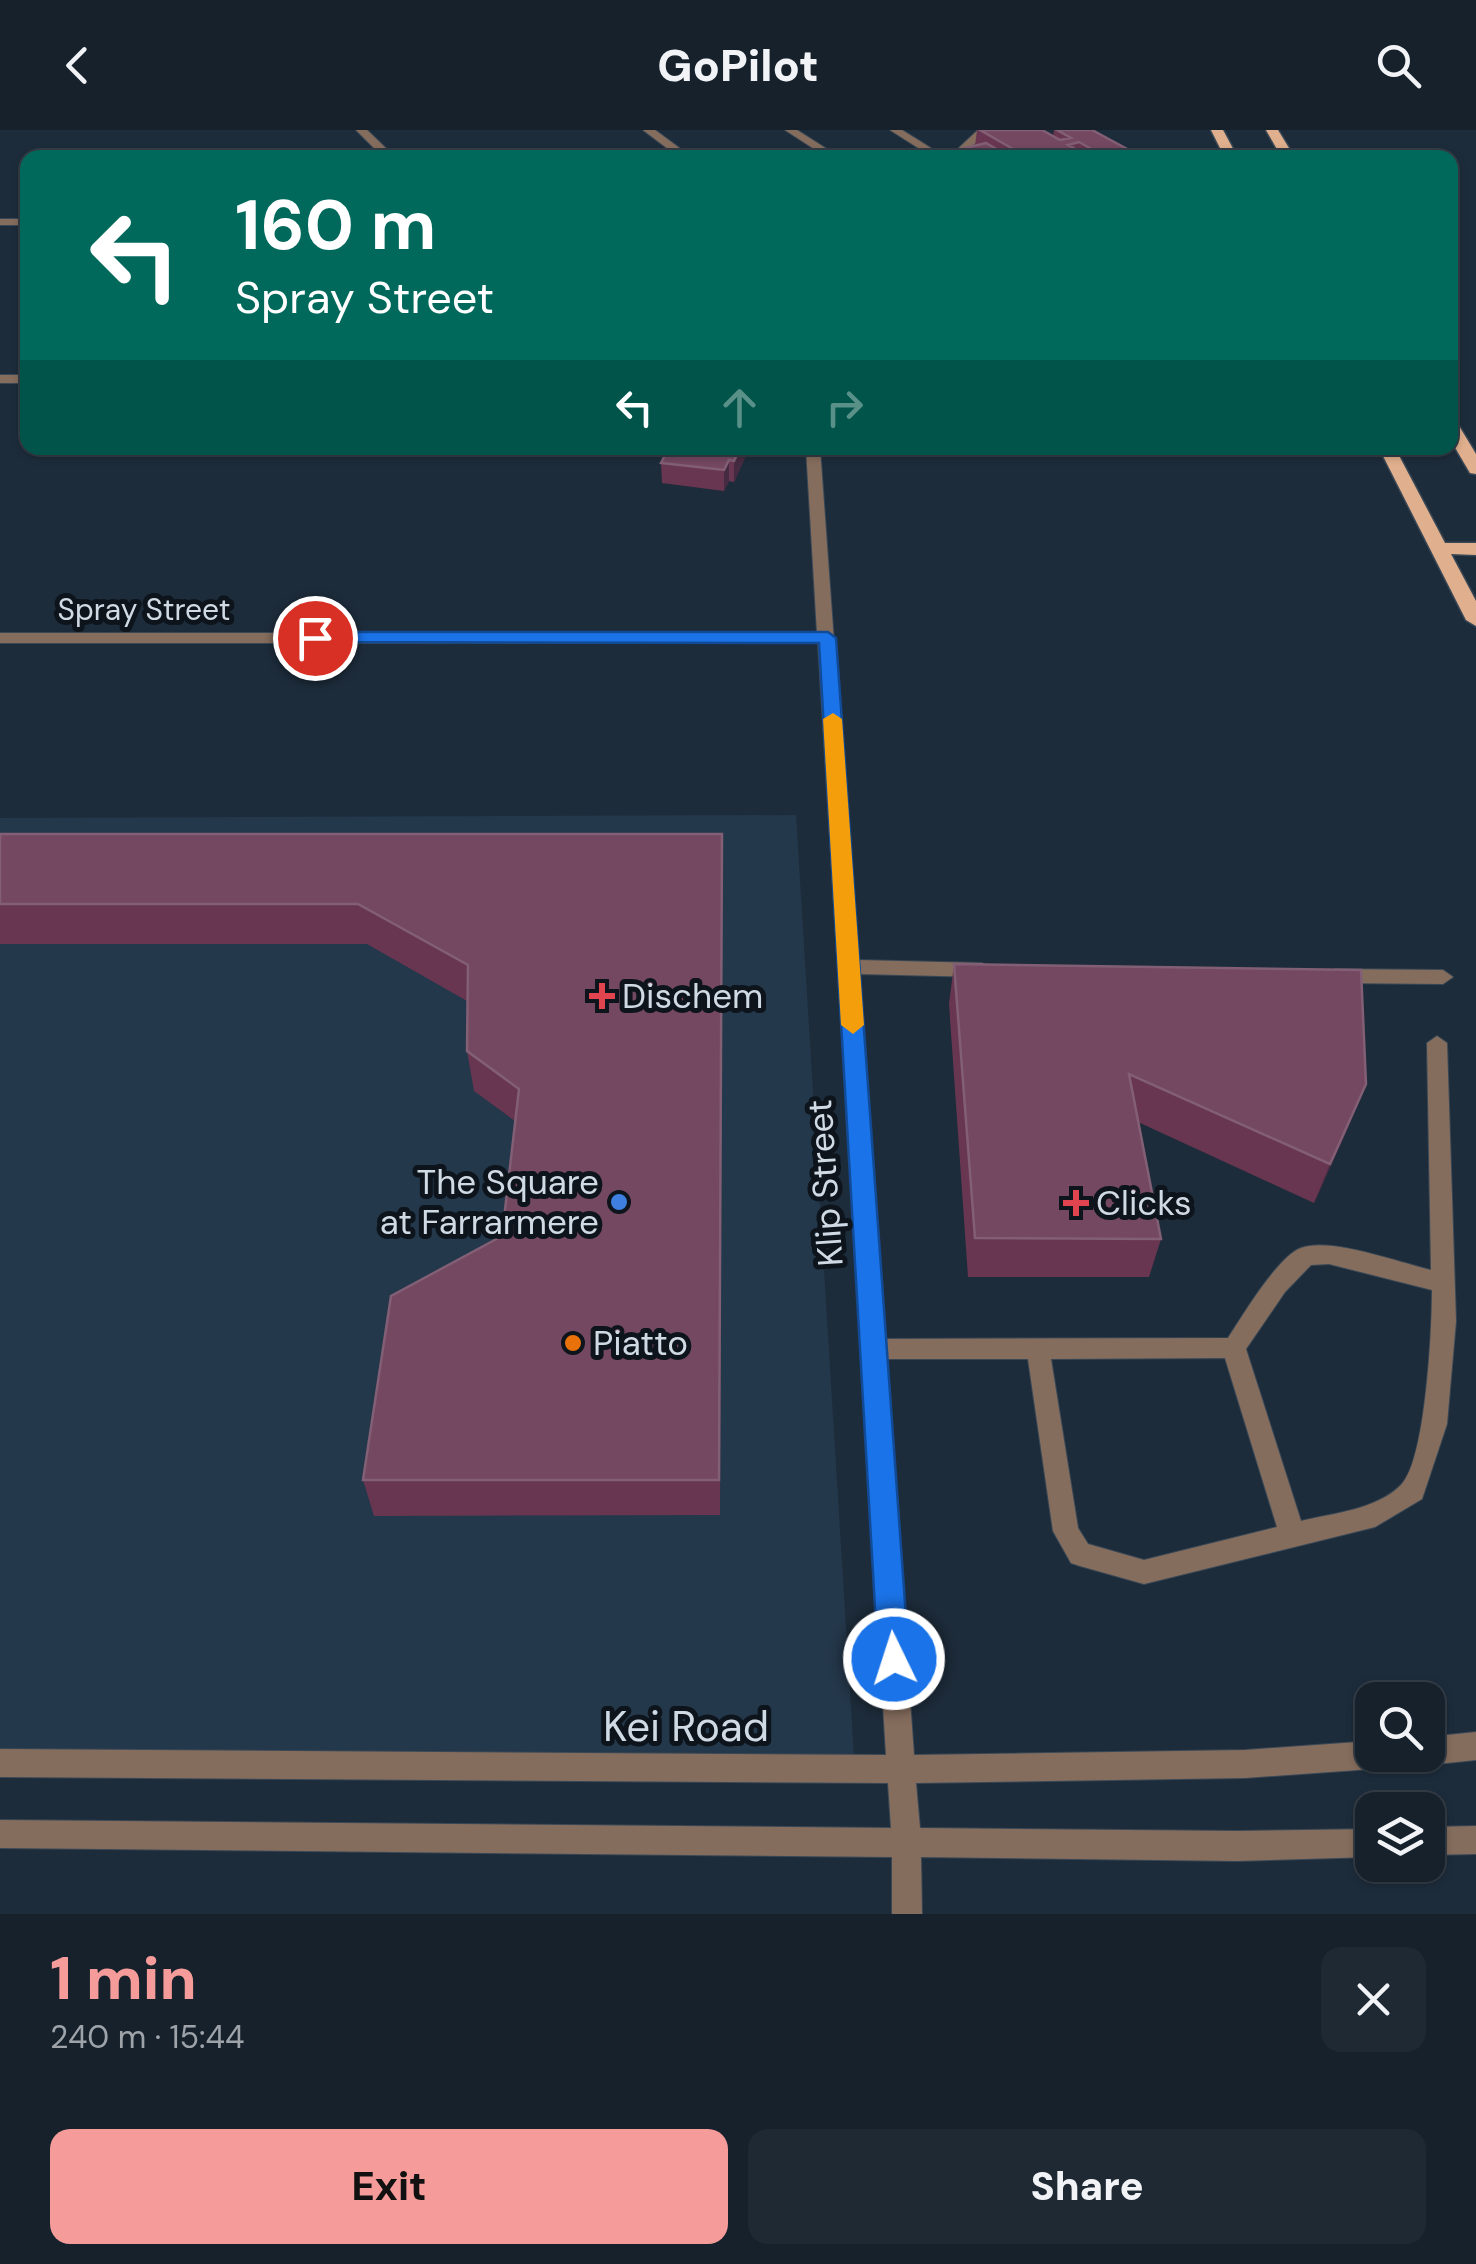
<!DOCTYPE html>
<html lang="en">
<head>
<meta charset="utf-8">
<style>
  body { margin:0; font-family:"DM Sans",sans-serif; background:#1f2934; color:#f1f3f6; height:100vh; display:flex; flex-direction:column; font-size:38px; white-space:nowrap }
  * { box-sizing:border-box; margin:0 }
  p { font-size:32px; color:#9ea3a9 }
  .icon { flex:none; width:55px; height:55px; fill:none; stroke:currentColor; stroke-width:2; stroke-linecap:round; stroke-linejoin:round }
  .map { position:relative; height:1784px; overflow:hidden }
  .panel { display:flex; flex-direction:column; background:#16212c; flex:1 }
  .panel>* { flex:none }
  .hud { position:absolute; left:20px; top:20px; width:1438px; height:305px; border-radius:20px; box-shadow:0 2px 8px #0004,0 0 0 2px #353e48; background:#00695c; color:#fff; overflow:hidden }
  .controls { position:absolute; left:1355px; top:1552px; display:grid; gap:20px }
  .controls a { display:grid; place-items:center; width:90px; height:90px; border-radius:20px; background:#16212c; box-shadow:0 2px 8px #0004,0 0 0 2px #353e48; font-size:50px }
  .pin { position:absolute; display:grid; place-items:center; width:85px; height:85px; color:#fff; margin:-42px; border:5px solid #fff; border-radius:50%; box-shadow:0 2px 10px #0007 }
  .me { position:absolute; width:110px; margin:-55px; rotate:356deg; stroke-linejoin:round; filter:drop-shadow(0 0 8px #0008) }
  .turn { display:flex; align-items:center; gap:35px; height:210px; padding:0 50px; font-size:45px }
  .turn .icon { width:130px; height:130px; stroke-width:2.5 }
  .turn b { display:block; font-size:70px; line-height:85px }
  .lanes { display:flex; align-items:center; height:95px; padding:0 50px; background:#0003; justify-content:center; gap:50px; direction:ltr }
  .lanes .off { opacity:.35 }
  .round { display:grid; place-items:center; flex:none; width:105px; height:105px; border-radius:20px; background:#1f2934 }
  .overview { display:flex; align-items:center; justify-content:space-between; height:170px; padding:0 50px }
  h1 { font-size:60px; font-weight:800; line-height:75px; color:#f59b99 }
  .action { display:flex; gap:20px; margin-top:auto; padding:20px 50px }
  .action a { flex:1; height:115px; border-radius:20px; background:#f59b99; color:#111; font-size:40px; font-weight:800; line-height:115px; text-align:center }
  .action a+a { background:#1f2934; color:#f1f3f6 }
  header { display:flex; justify-content:space-between; align-items:center; height:130px; padding:0 50px; background:#16212c; font-size:45px; font-weight:800 }
  .map>svg:first-child { display:block }
  .built { fill:#24384b }
  .lines { fill:none; stroke-linecap:round; stroke-linejoin:round }
  .service-casing { stroke:#3a4856; stroke-width:2 }
  .minor-casing { stroke:#3a4856; stroke-width:2 }
  .primary-casing { stroke:#3a4856; stroke-width:3 }
  .service { fill:#856d5d; fill-rule:evenodd }
  .minor { fill:#856d5d; fill-rule:evenodd }
  .primary { fill:#e0af8d; fill-rule:evenodd }
  .wall { fill:#683650 }
  .shaded-wall { fill:#452b41 }
  .building { fill:#734860; stroke:#825f75; stroke-width:2.5 }
  .route { fill:#1a73e8; stroke:#114b97; stroke-width:2.5 }
  .slow { fill:#f59e0b }
  .health-dot { fill:#e0444e; stroke:#0d141b; stroke-width:4 }
  .shop-dot { fill:#3f7fe0; stroke:#0d141b; stroke-width:4 }
  .food-dot { fill:#e8710a; stroke:#0d141b; stroke-width:4 }
  .labels { text-anchor:middle; stroke-width:10; stroke-linejoin:round; paint-order:stroke }
  .far-street-label { font-size:30px; fill:#d0dae4; stroke:#0d141b }
  .poi-label { font-size:35px; fill:#d0dae4; stroke:#0d141b; text-anchor:start }
  .street-label { font-size:35px; fill:#d0dae4; stroke:#0d141b }
  .near-street-label { font-size:42px; fill:#d0dae4; stroke:#0d141b }
</style>
</head>
<body>
<header><svg class="icon" aria-label="back" viewBox="0 0 24 24"><path d="M15 5l-7 7 7 7"/></svg>GoPilot<svg class="icon" aria-label="search" viewBox="0 0 24 24"><circle cx="10" cy="10" r="6"/><path d="M15 15l6 6"/></svg></header>
<div class="map">
<svg width="1476" height="1784" viewBox="0 0 1476 1784">
  <rect width="100%" height="100%" fill="#1d2c3b"/>
  <path class="built" d="M796,685L854,1627L0,1625V688Z"/>
  <g class="lines">
    <defs>
      <path id="service" d="M1437,906L1447,913L1456,1191L1447,1294L1422,1369L1375,1397L1144,1454L1080,1436L1071,1433L1053,1401L1028,1229H873L865,1226L861,1219L865,1212L873,1209L1228,1208C1242,1187 1278,1126 1301,1118C1331,1107 1400,1133 1431,1140L1427,913ZM1329,1134L1432,1160C1432,1198 1426,1330 1401,1355C1376,1380 1333,1383 1301,1391L1246,1219L1285,1162L1311,1135ZM1225,1228L1277,1397L1144,1430L1088,1414L1078,1398L1051,1229Z"/>
      <g id="minor">
        <path d="M356,0H367L396,28H384Z"/>
        <path d="M643,0H655L693,28H680Z"/>
        <path d="M785,0H797L841,28H828Z"/>
        <path d="M890,0H902L947,28H934Z"/>
        <path d="M978,0H989L960,28H948Z"/>
        <rect x="0" y="89" width="28" height="6"/>
        <rect x="0" y="245" width="28" height="8"/>
        <path d="M806,318H820L857,830L982,833L992,840L982,847L858,844L914,1625L1245,1620L1372,1611V1625H1386L1382,1635L1372,1639L1245,1648L916,1653L920,1698L1237,1701L1372,1699V1727L1237,1731L921,1727L922,1784H892V1727L0,1718V1690L891,1698L888,1653L0,1647V1619L886,1625L818,513H0V503H817Z"/>
        <path d="M1335,839L1443,840L1453,847L1443,854L1335,853L1325,846Z"/>
        <path d="M1476,1602V1630L1428,1635L1418,1631L1416,1625H1428V1607Z"/>
        <path d="M1476,1696V1724L1428,1725V1697Z"/>
      </g>
      <g id="primary">
        <path d="M1211,0H1223L1238,28H1225Z"/>
        <path d="M1266,0H1278L1295,28H1282Z"/>
        <path d="M1450,290L1456,291L1476,324V344L1470,343L1450,309Z"/>
        <path d="M1379,318H1395L1445,413H1476V425L1451,424L1476,471V496L1466,490Z"/>
      </g>
    </defs>
    <use href="#service" class="service-casing"/>
    <use href="#minor" class="minor-casing"/>
    <use href="#primary" class="primary-casing"/>
    <use href="#service" class="service"/>
    <use href="#minor" class="minor"/>
    <use href="#primary" class="primary"/>
  </g>
  <g class="wall">
    <path d="M977,0H1042L1053,6L1054,0H1092L1128,28H948V22L975,16Z"/>
    <path d="M672,318H748V321L734,352L729,351L724,361L662,353L661,333L673,322Z"/>
    <path d="M0,704H722L720,1385L374,1386L363,1350L502,1106L515,991L474,961L467,921V871L367,814H0Z"/>
    <path d="M954,834L1350,993L1314,1073L1138,992L1161,1109L1149,1147H968L949,874Z"/>
  </g>
  <g class="shaded-wall">
    <path d="M1129,20L1128,28H1104V26Z"/>
    <path d="M740,318H748V321L734,352V331Z"/>
    <path d="M729,330V351L724,361V340Z"/>
    <path d="M1366,954L1350,993L1314,1073L1330,1034Z"/>
  </g>
  <g class="building">
    <path d="M980,0H1042L1060,10L1071,8L1057,0H1092L1129,20L1104,26L1079,12L1068,15L1092,28H1028L1022,24L1011,27L1013,28H958L948,22L986,13L1002,22L1013,19Z"/>
    <path d="M675,318H740L734,331L729,330L724,340L661,333L667,321L673,322Z"/>
    <path d="M0,704H722L719,1350H363L391,1166L502,1106L519,959L467,921L468,835L358,774H0Z"/>
    <path d="M954,834L1361,840L1366,954L1330,1034L1129,944L1161,1109L975,1108Z"/>
  </g>
  <path class="route" d="M315,502H828L836,508L909,1529L904,1539L894,1544L883,1539L878,1529L819,513L309,512V504Z"/>
  <path class="slow" d="M833,583L842,589L864,895L853,904L841,895L823,589Z"/>
  <g class="health-dot">
    <path d="M597 851h10v10h10v10h-10v10h-10v-10h-10v-10h10z"/>
    <path d="M1071 1058h10v10h10v10h-10v10h-10v-10h-10v-10h10z"/>
  </g>
  <circle class="shop-dot" cx="619" cy="1072" r="10"/>
  <circle class="food-dot" cx="573" cy="1213" r="10"/>
  <g class="labels">
    <g class="far-street-label">
      <text x="144" y="490">Spray Street</text>
    </g>
    <g class="poi-label">
      <text x="622" y="878">Dischem</text>
      <text x="599" y="1064" text-anchor="end">The Square<tspan x="599" dy="40">at Farrarmere</tspan></text>
      <text x="1096" y="1085">Clicks</text>
      <text x="593" y="1225">Piatto</text>
    </g>
    <g class="street-label">
      <text transform="translate(825 1053) rotate(-94)" y="12">Klip Street</text>
    </g>
    <g class="near-street-label">
      <text x="686" y="1611">Kei Road</text>
    </g>
  </g>
</svg>
<div class="controls">
<a><svg class="icon" aria-label="search" viewBox="0 0 24 24"><circle cx="10" cy="10" r="6"/><path d="M15 15l6 6"/></svg></a>
<a><svg class="icon" aria-label="layers" viewBox="0 0 24 24"><path d="M12 4l9 5-9 5-9-5zM3 14l9 5 9-5"/></svg></a>
</div>
<div class="pin" style="left:315px;top:508px;background:#d93025"><svg class="icon" aria-label="arrive" viewBox="0 0 24 24"><path d="M6 21V4h12l-3 4 3 4H6"/></svg></div>
<svg class="me" style="left:894px;top:1529px" viewBox="-20 -20 40 40"><circle r="17" fill="#1a73e8" stroke="#fff" stroke-width="3"/><path d="M0-11L8 9 0 5-8 9z" fill="#fff"/></svg>
<div class="hud">
<div class="turn"><svg class="icon" aria-label="left" viewBox="0 0 24 24"><path d="M17 20v-9H6M10 6l-5 5 5 5"/></svg><div><b>160 m</b>Spray Street</div></div>
<div class="lanes"><svg class="icon" aria-label="left" viewBox="0 0 24 24"><path d="M17 20v-9H6M10 6l-5 5 5 5"/></svg><svg class="icon off" aria-label="ahead" viewBox="0 0 24 24"><path d="M12 20V5M6 11l6-6 6 6"/></svg><svg class="icon off" aria-label="right" viewBox="0 0 24 24"><path d="M7 20v-9h11M14 6l5 5-5 5"/></svg></div>
</div>
</div>
<section class="panel">
<div class="overview"><div><h1>1 min</h1><p>240 m · 15:44</p></div><a class="round"><svg class="icon" aria-label="close" viewBox="0 0 24 24"><path d="M6 6l12 12M18 6L6 18"/></svg></a></div>
<div class="action"><a>Exit</a><a>Share</a></div>
</section>
</body>
</html>
